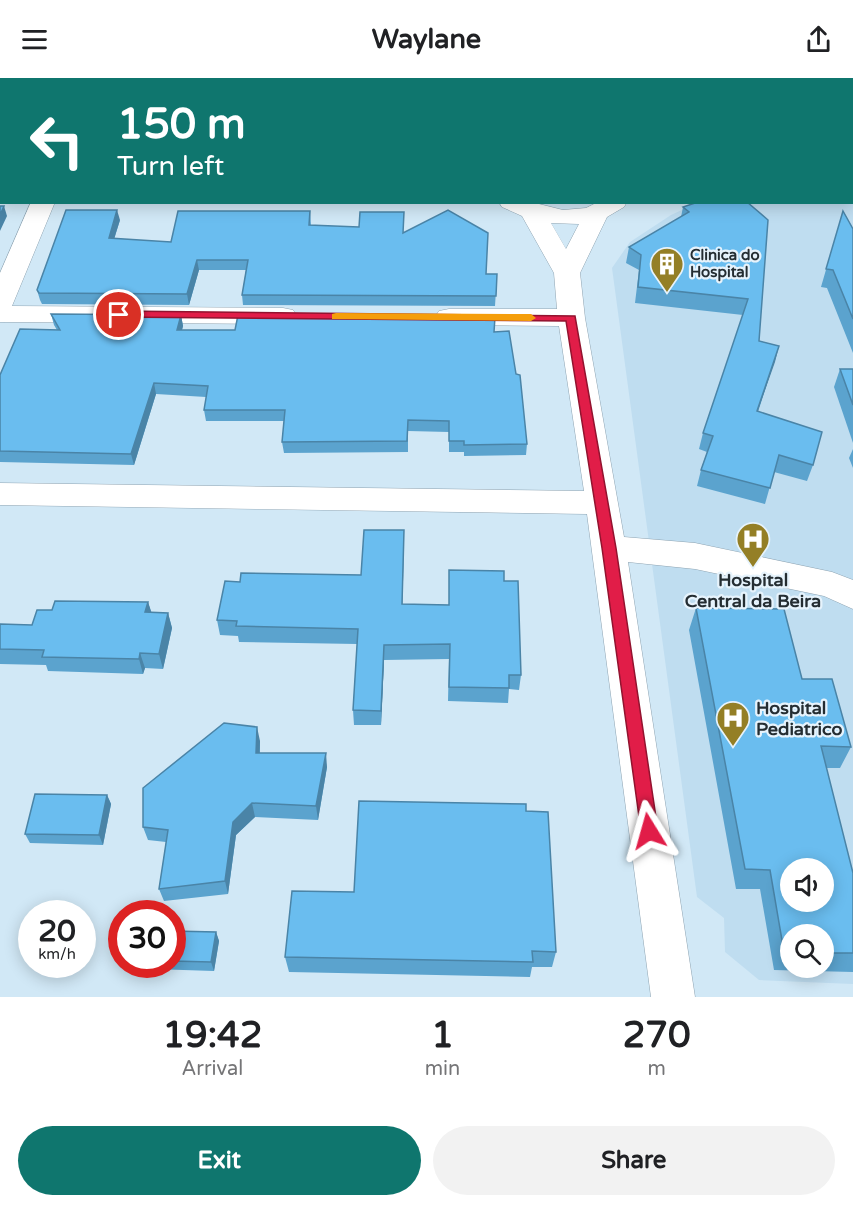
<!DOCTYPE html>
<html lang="en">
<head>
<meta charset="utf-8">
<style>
  body { margin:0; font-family:"Varela Round",sans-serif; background:#f2f2f2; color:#202124; height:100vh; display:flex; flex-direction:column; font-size:22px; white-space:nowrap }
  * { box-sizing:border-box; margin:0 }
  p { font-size:20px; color:#757577 }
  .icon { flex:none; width:33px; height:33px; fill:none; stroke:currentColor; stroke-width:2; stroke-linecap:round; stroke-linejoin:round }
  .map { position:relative; height:919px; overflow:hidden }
  .sheet { display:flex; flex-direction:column; background:#fff; flex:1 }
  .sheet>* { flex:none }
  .hud { position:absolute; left:0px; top:0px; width:854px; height:126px; box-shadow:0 3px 15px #0003; background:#0f766e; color:#fff; overflow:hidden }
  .tools { position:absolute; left:780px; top:780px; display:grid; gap:12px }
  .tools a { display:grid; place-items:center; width:54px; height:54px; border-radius:50%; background:#fff; box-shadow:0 3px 15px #0003; font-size:30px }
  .speed { position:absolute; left:18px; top:822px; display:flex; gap:12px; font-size:30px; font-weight:700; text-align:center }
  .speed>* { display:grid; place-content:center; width:78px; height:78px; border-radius:50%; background:#fff; box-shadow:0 3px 15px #0003; line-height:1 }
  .speed small { font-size:15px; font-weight:400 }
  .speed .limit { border:9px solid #d22; background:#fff; color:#111 }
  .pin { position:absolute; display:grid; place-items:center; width:51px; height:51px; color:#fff; margin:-26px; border:3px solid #fff; border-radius:50%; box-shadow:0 2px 6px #0007 }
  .me { position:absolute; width:66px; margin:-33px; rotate:352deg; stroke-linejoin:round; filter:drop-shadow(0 0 4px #0008) }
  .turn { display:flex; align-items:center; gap:21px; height:126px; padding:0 18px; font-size:27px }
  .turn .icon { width:78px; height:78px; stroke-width:2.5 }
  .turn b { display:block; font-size:42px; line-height:51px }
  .eta { display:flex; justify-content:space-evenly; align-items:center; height:102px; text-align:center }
  .eta b { font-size:36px; font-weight:700; line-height:42px }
  .primary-button { display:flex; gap:12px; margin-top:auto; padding:12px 18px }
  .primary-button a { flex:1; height:69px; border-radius:36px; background:#0f766e; color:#fff; font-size:24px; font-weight:700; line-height:69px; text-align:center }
  .primary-button a+a { background:#f2f2f2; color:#202124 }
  header { display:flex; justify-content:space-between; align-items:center; height:78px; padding:0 18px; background:#fff; font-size:27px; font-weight:700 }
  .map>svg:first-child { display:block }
  .built { fill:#bfddf0; fill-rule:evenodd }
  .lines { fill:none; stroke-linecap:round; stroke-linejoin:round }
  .minor-casing { stroke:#8fa4b2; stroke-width:1 }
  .minor { fill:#fff; fill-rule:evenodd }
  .wall { fill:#5ba3ce; fill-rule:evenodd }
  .shaded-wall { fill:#4a84a7 }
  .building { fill:#6abdef; stroke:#4a84a7; stroke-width:1.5; fill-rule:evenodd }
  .route { fill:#e11d48; stroke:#92132f; stroke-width:1.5 }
  .slow { fill:#f59e0b }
  .labels { text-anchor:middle; stroke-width:4.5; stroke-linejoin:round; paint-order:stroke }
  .far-poi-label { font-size:15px; font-weight:bold; fill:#242d32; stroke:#e6f3fc; text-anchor:start }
  .poi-label { font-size:18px; font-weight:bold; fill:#242d32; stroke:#e6f3fc }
</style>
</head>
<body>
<header><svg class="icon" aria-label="menu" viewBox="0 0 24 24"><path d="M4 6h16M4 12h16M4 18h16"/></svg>Waylane<svg class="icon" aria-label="share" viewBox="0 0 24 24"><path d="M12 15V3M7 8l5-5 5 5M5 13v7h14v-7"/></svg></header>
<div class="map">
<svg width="853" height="919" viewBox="0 0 853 919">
  <rect width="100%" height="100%" fill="#d1e8f6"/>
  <path class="built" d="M853,123V906L759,902L725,874L724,840L697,819L612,190L630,164L671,137L697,125ZM790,790H824V824H790ZM790,856H824V890H790Z"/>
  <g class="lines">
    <defs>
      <g id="minor">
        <rect x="537" y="0" width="22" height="2"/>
        <path d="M724,0H751L752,2H725Z"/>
        <path d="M852,16L853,17V31L852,30Z"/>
        <rect x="0" y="91" width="2" height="14"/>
        <rect x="852" y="96" width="1" height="14"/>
        <path d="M31,124H55L12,228L283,230L293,232L297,238L293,244L283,246L0,244V195Z"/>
        <path d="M499,124H531L563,132L586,130L598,124H627L624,129L607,139L580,195L585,240L624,459L695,465L832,494L853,502V531L824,518L695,491L628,484L695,919H651L587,436L0,427V405L584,413L559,248L449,247L439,245L435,239L439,233L449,231H557L554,195L522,138L502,129ZM551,145L579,146L566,171Z"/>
      </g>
    </defs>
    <use href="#minor" class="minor-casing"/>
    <use href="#minor" class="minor"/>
  </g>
  <g class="wall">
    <path d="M0,0H69L68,2H2V10H0Z"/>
    <rect x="406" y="0" width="37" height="2"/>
    <path d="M2,14V59H0V17Z"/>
    <path d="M747,124L759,263L779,268L758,334L813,387L807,403L774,394L765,426L697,408L701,392L707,374L699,371L703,355L743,237L635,225L639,192L626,185L629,169L681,139L683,129Z"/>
    <path d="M310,133L311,147L404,155L486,196H497L495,228L243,227L242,217L246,192H199L189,227L42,226L40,222L37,212L120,142L114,161L171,164Z"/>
    <path d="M843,133L853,151V275L827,210L821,209Z"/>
    <path d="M51,236L181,237L183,248L182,252L494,254L527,366L526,377L464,378V374H449V354L408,353V374L284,375L282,364L284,343H206L204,332L206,319L156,316L134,387L0,384V297L57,252L54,247Z"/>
    <path d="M840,291H853V365L834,309Z"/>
    <path d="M853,371V390L849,380Z"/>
    <path d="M404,452L402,526L448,527L504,503L521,597L519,612L509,611L508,625L448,623L449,581L384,582L381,647H354L353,632L357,566L239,564L238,558L220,557L217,542L240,504L361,497Z"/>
    <path d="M148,524L151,534L168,535L172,550L163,591L145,590L143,596L48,593L46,587L0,586V546L32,547L52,532Z"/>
    <path d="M696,530L802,601L851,669L840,690H826L853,795V894L774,892L760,811H736L689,552ZM790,856H824V890H790Z"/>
    <path d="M260,663V675L327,689L318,742L255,739L236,757L228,816L164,823L159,811L166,764L148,762L143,749Z"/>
    <path d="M107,717L111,726L103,767L30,765L25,756Z"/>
    <path d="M526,733L556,874L552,889H532L530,899L289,894L285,879L354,814Z"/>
    <path d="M172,853L216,854L219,863L214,893L121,890L116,881L122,857V886H172Z"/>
  </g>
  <g class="shaded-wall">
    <path d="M4,128L7,138L0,153V137Z"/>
    <path d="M117,132L120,142L111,171L109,160Z"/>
    <path d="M197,182L199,192L189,227L187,216Z"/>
    <path d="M181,237L183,248L179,263L177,252Z"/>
    <path d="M779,268L775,284L752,349L757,333Z"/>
    <path d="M154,305L156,316L134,387L131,376Z"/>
    <path d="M404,452V467L402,541V526Z"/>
    <path d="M148,524L153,539L145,534Z"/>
    <path d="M168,535L172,550L163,591L159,576Z"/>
    <path d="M384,567V582L381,647V633Z"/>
    <path d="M140,575L145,590L143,596L139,581Z"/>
    <path d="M257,649L260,663L259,689L256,675Z"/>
    <path d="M326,675L327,689L318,742L316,728Z"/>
    <path d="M107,717L111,726L103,767L99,757Z"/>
    <path d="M252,725L255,739L236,757L228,816L225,803L233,744Z"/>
    <path d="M216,854L219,863L214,893L211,884Z"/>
  </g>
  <g class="building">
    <path d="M9,0H61V2H8Z"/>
    <rect x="445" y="0" width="68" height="2"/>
    <path d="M2,14V47H0V17Z"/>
    <path d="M698,124H747L768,142L759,263L779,268L757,333L822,354L813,387L779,377L770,410L701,392L713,358L703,355L748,221L638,209L641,177L629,169L689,134L683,129Z"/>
    <path d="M0,128H4L0,137Z"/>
    <path d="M66,132H117L109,160L171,164L178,133H310L309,147L359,149L360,134H404L403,155L448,132L488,155L486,196H497L496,218L242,217L248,182H197L187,216L39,215L37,212Z"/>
    <path d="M843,133L853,151V241L833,192L826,191Z"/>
    <path d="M51,236L181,237L177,252H235L238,237L495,239L494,254L509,253L516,296L520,297L527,366L464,367V363H449V343L408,342L407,363L282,364L285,332H204L208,308L154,305L131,376L0,373V297L20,251L60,252Z"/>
    <path d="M840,291H853V327Z"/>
    <path d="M364,452H404L402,526L449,527V492L504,493V503H518L521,597H509V610L449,609L450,566L384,567L381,633L353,632L358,551L236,548L237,543L217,542L225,503L240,504L241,495L361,497Z"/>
    <path d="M55,523L148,524L145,534L168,535L159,576L140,575L139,581L42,579L44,572L0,571V546L32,547L37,532H52Z"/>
    <path d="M696,530L784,531L802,601H832L851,669L821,668L853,795V875H824V856H790V874H784L770,792L745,791ZM790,790H824V824H790Z"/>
    <path d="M224,645L257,649L256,675H326L316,728L252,725L233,744L225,803L159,811L168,752L143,749V710Z"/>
    <path d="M35,716L107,717L99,757L25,756Z"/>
    <path d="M359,723L526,726V733L548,734L556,874L532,873L533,884L285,879L292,813L354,814Z"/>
    <path d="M172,853L216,854L211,884L172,883Z"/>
    <path d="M122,857V882L116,881Z"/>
  </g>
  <path class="route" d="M119,233L575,238L616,470L658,753L655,759L649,761L643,759L641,753L602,470L566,243L115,239V234Z"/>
  <path class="slow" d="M336,235L531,236L536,240L531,243L332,241V236Z"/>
  <defs>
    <symbol id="building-pin" viewBox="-11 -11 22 30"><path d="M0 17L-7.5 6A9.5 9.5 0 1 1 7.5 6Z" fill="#947f26" stroke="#e6f3fc"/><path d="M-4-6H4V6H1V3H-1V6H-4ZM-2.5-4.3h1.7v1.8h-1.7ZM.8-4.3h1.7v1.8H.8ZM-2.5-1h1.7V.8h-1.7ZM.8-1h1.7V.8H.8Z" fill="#fff"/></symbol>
    <symbol id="hospital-pin" viewBox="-11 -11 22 30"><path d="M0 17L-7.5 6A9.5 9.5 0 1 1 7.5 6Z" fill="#947f26" stroke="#e6f3fc"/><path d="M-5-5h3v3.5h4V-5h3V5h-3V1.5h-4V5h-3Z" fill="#fff"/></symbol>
  </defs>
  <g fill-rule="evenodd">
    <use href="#building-pin" x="648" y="167" width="38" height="52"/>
    <use href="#hospital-pin" x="734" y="442" width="38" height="52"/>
    <use href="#hospital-pin" x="714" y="621" width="38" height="52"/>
  </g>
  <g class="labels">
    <g class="far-poi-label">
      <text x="690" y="182">Clinica do<tspan x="690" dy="17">Hospital</tspan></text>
    </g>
    <g class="poi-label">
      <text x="753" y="508">Hospital<tspan x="753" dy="21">Central da Beira</tspan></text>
      <text x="756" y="636" text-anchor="start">Hospital<tspan x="756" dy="21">Pediatrico</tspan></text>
    </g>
  </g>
</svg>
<div class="tools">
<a><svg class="icon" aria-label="sound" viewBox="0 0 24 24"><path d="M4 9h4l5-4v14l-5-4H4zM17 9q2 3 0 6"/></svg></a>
<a><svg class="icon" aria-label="search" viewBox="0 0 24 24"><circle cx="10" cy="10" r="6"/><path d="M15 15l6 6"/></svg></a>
</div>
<div class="speed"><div>20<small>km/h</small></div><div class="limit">30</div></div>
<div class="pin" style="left:119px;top:237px;background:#d93025"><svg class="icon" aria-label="arrive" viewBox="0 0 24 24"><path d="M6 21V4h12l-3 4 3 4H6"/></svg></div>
<svg class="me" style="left:649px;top:753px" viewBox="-20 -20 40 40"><path d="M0-17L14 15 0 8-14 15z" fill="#e11d48" stroke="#fff" stroke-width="4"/></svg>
<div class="hud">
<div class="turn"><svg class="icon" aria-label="left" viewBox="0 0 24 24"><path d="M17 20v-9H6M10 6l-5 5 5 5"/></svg><div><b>150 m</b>Turn left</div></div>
</div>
</div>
<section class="sheet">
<div class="eta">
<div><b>19:42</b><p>Arrival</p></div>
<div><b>1</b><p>min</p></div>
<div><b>270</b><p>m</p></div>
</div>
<div class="primary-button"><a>Exit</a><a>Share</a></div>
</section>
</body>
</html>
